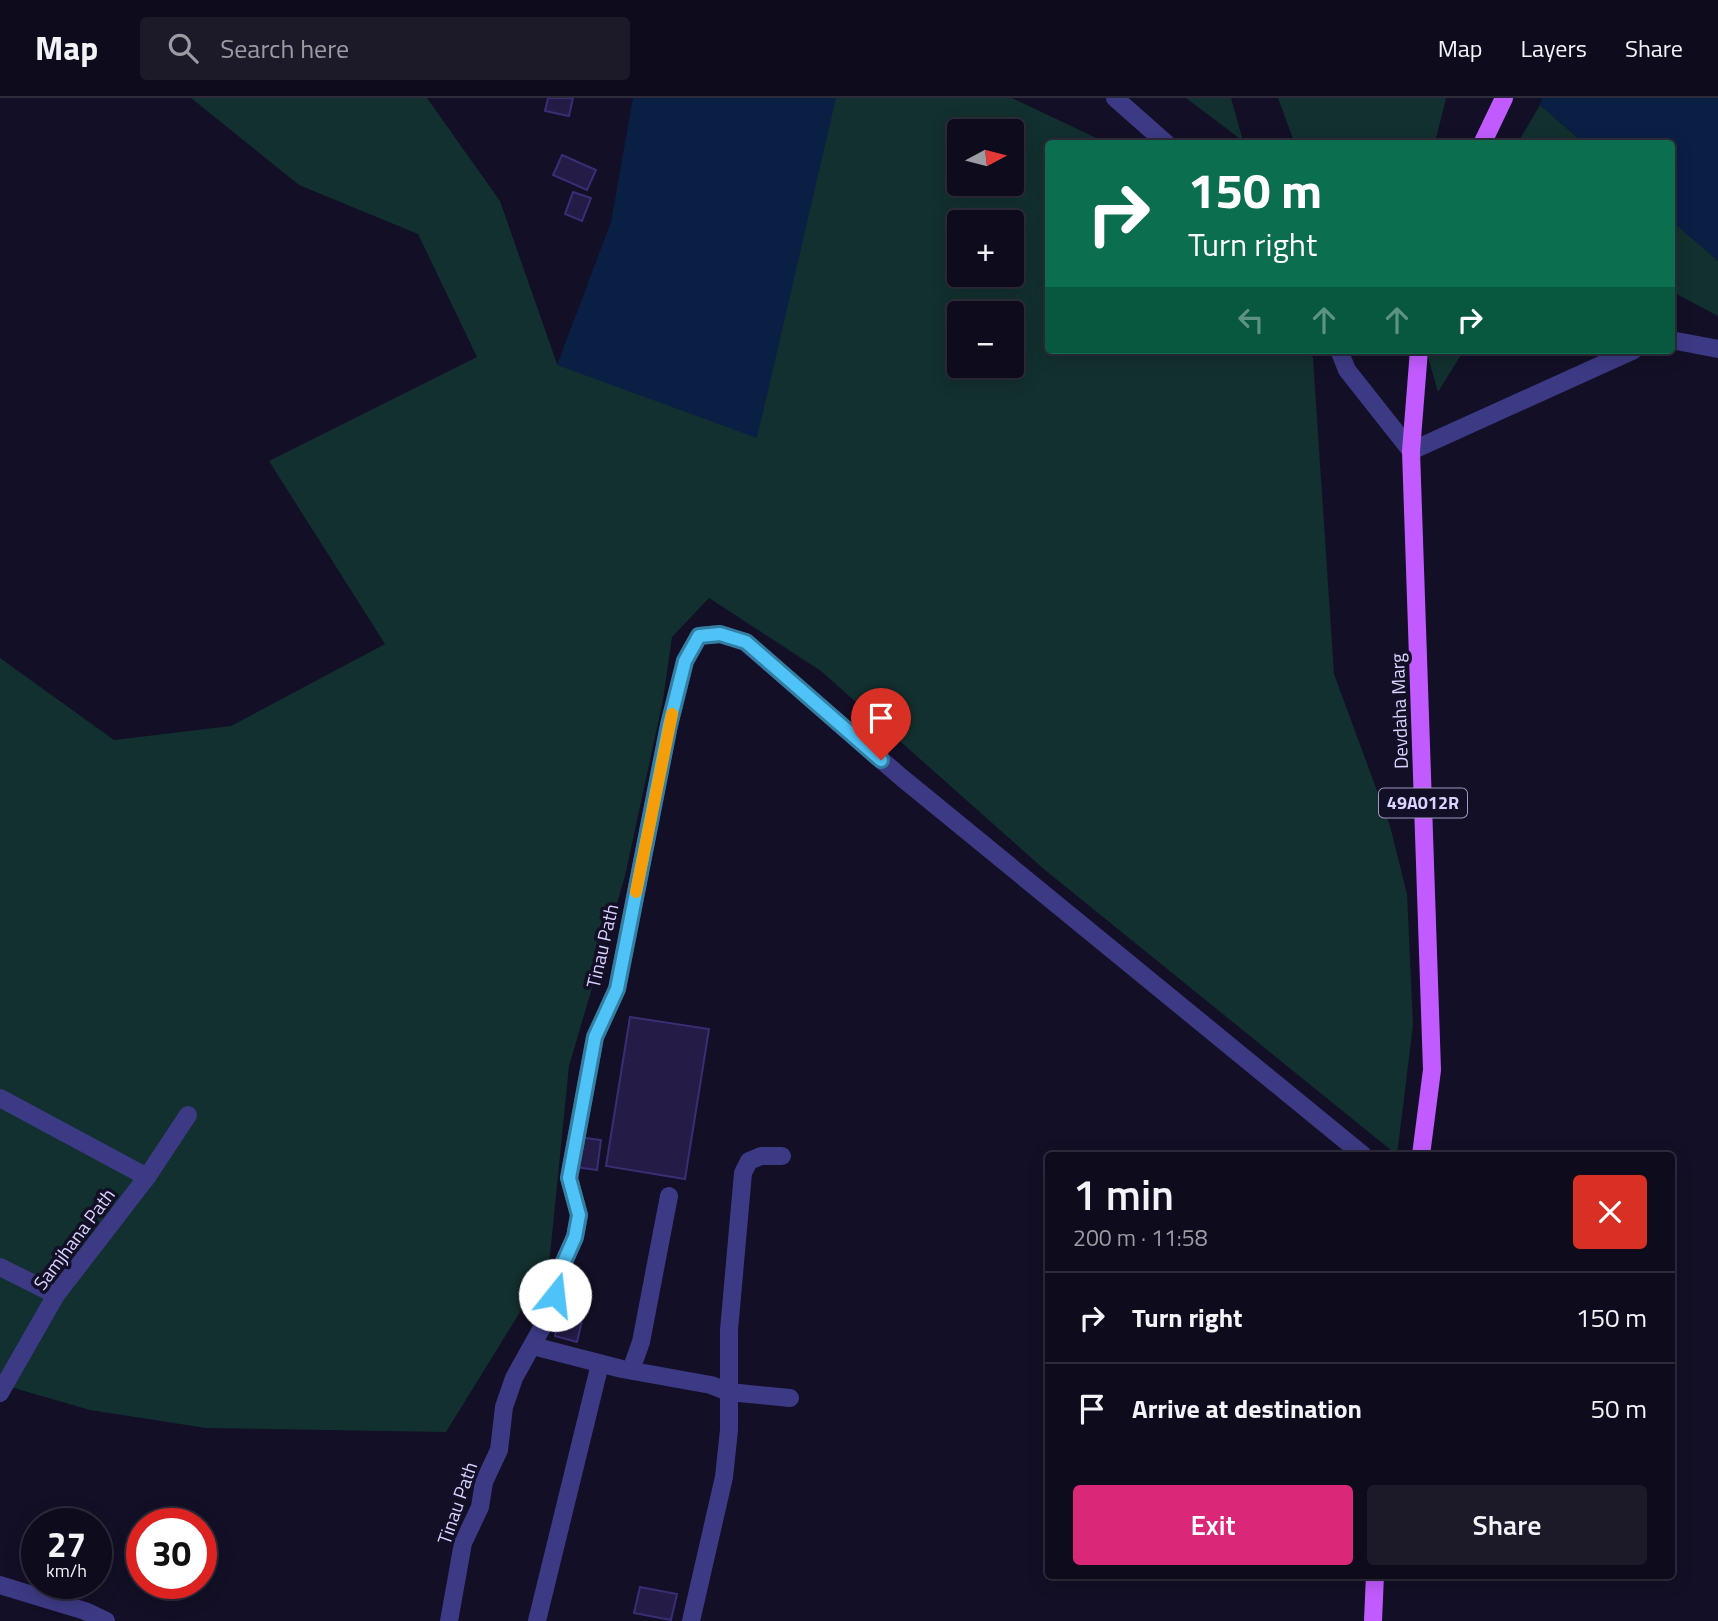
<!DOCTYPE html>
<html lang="en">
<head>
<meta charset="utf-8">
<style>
  body { margin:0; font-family:"Titillium Web",sans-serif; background:#1c1929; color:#f1f3f6; height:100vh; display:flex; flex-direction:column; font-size:26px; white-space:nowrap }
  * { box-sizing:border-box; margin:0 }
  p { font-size:23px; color:#9b9ba3 }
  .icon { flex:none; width:38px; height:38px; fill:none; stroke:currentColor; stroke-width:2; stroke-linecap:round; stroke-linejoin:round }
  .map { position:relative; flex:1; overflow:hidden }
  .side { position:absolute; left:1045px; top:1054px; width:630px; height:427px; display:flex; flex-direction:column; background:#0e0b1c; border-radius:7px; box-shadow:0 4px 18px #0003,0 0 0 2px #2e2b3b }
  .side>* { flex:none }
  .hud { position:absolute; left:1045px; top:42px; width:630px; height:214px; border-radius:7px; box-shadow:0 4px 18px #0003,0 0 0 2px #2e2b3b; background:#0b6e4f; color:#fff; overflow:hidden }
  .needle { width:46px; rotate:83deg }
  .fabs { position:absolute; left:947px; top:21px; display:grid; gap:14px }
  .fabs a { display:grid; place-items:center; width:77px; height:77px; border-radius:7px; background:#0e0b1c; box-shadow:0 4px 18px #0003,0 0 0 2px #2e2b3b; font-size:35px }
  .speed { position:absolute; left:21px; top:1410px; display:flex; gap:14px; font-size:35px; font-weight:700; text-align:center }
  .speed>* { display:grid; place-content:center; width:91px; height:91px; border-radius:50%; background:#0e0b1c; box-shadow:0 4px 18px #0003,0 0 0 2px #2e2b3b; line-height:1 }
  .speed small { font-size:18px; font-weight:400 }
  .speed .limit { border:10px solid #d22; background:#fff; color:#111 }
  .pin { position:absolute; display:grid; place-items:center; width:60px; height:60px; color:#fff; margin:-72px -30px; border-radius:50% 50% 50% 0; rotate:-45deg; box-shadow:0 0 7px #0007 }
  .pin .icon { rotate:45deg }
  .me { position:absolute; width:77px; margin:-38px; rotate:16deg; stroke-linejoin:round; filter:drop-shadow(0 0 5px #0008) }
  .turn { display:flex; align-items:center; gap:24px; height:147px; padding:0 28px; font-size:32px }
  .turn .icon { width:91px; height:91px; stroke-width:2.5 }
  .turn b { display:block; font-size:49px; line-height:60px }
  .lanes { display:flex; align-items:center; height:66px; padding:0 28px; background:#0003; justify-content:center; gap:35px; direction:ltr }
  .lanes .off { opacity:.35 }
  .round { display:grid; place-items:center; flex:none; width:74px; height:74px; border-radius:7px; background:#1c1929 }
  .overview { display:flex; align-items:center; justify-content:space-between; height:119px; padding:0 28px }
  h1 { font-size:42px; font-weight:600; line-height:52px }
  .cta { display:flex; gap:14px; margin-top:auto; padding:14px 28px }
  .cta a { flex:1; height:80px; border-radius:7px; background:#db2777; color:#fff; font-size:28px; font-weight:600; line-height:80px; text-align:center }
  .cta a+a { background:#1c1929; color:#f1f3f6 }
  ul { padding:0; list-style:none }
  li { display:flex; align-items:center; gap:21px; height:91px; padding:0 28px; border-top:2px solid #2e2b3b }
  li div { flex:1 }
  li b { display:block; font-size:26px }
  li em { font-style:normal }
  header { display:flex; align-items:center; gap:42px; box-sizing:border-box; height:98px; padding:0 35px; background:#0e0b1c; border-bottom:2px solid #2e2b3b }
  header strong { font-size:33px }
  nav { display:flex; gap:38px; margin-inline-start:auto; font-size:24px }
  .search { width:490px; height:63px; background:#1c1929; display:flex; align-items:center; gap:18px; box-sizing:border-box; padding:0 24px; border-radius:7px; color:#9b9ba3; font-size:26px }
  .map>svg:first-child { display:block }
  .green { fill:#12302f; fill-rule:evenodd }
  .water { fill:#0a1f44 }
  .building { fill:#241b47; stroke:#3b2d73; stroke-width:2 }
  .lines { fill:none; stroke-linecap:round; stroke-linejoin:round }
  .minor { stroke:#3d3a85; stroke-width:18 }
  .major { stroke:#c25bff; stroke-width:18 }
  .route-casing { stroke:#337fa1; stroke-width:18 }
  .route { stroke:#4fc3f7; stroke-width:12 }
  .slow { stroke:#f59e0b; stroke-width:12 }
  .labels { text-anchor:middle; stroke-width:7; stroke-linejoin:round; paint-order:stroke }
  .shield { fill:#130f26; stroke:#9e99be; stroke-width:2 }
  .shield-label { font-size:18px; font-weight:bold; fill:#d9d4ff }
  .street-label { font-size:19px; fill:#d9d4ff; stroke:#130f26 }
</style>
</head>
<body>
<header>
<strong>Map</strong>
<div class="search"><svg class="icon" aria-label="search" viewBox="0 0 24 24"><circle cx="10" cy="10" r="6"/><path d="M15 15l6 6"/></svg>Search here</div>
<nav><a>Map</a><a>Layers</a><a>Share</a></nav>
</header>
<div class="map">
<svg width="1718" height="1523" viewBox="0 0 1718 1523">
  <rect width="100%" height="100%" fill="#130f26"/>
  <g class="green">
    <path d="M191,0H427L500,103L557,266L836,0H1012L1107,45L1048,46V252H1305L1313,260L1334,576L1390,728L1407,796L1413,927L1397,1057L1045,772L821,573L709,500L672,539L663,602L625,778L569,968L549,1167L446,1334L206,1330L90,1312L0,1286V560L114,642L231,628L385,546L269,363L477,259L418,136L299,87ZM959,33H1012V86H959ZM959,124H1012V177H959ZM959,215H1012V268H959Z"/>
    <path d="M1186,0H1231L1243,43Z"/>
    <path d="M1278,0H1446L1435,45L1295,46Z"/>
    <path d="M1540,7L1584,45L1517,46Z"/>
    <path d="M1671,122L1718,163V218L1671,193Z"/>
    <path d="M1426,252H1464L1438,294Z"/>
  </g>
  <g class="water">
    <path d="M633,0H836L757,340L557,267L611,124Z"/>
    <path d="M1542,0H1718V163L1671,122V46L1584,45L1540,7Z"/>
  </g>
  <g class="building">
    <path d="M548,0H573L569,18L545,13Z"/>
    <path d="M562,57L596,72L587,92L553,77Z"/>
    <path d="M573,94L591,100L582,123L565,116Z"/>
    <path d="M630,919L709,931L685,1081L606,1068Z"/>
    <path d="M578,1039L601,1042L597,1072L575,1069Z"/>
    <path d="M563,1200L586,1206L577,1244L555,1238Z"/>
    <path d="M640,1489L677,1496L671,1522L634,1515Z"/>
  </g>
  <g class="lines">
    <g class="minor">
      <path d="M1115,0L1167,46"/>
      <path d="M1671,242L1718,251"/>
      <path d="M1339,252L1347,272L1411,353L1634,252"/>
      <path d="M0,1000L147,1079"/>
      <path d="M0,1169L56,1197"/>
      <path d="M533,1248L622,1271L711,1287L729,1294L790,1300"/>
      <path d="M631,1272L641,1244L669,1098"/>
      <path d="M0,1295L56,1197L147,1079L188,1017"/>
      <path d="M0,1487L85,1513L106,1523"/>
      <path d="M449,1523L463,1445L480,1409L484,1384L499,1352L504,1309L514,1280L544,1226L563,1166L575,1139L579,1117L569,1080L595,939L617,891L669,627L685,563L699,538L720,536L745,544L901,679L1363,1057"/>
      <path d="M537,1523L600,1266"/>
      <path d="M691,1523L724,1379L729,1332V1232L743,1075L749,1063L761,1058H782"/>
    </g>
    <g class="major">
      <path d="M1482,46L1504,0"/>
      <path d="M1419,252L1411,353L1432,972L1421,1057"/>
      <path d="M1373,1523L1375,1477"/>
    </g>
  </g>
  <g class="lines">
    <defs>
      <path id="route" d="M555,1197L563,1166L575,1139L579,1117L569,1080L595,939L617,891L669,627L685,563L699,538L720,536L746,544L881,662"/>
    </defs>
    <use href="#route" class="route-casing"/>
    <use href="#route" class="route"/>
    <path class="slow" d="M636,794L672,616"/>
  </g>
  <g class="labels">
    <rect class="shield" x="1379" y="690.5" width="88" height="29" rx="5"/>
    <g class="shield-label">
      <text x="1423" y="711">49A012R</text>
    </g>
    <g class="street-label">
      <text transform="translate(1399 613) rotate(-92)" y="7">Devdaha Marg</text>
      <text transform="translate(602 848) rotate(-77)" y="7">Tinau Path</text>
      <text transform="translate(74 1141) rotate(-53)" y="7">Samjhana Path</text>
      <text transform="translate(457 1405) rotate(-71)" y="7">Tinau Path</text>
    </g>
  </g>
</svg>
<div class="fabs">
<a><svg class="needle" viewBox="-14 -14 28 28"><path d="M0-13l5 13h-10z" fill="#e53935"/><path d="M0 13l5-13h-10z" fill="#9b9ba3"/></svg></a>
<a>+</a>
<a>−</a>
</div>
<div class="speed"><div>27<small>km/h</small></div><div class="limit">30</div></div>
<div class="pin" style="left:881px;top:662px;background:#d93025"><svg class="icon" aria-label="arrive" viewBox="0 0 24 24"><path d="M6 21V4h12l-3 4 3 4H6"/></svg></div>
<svg class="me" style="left:555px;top:1197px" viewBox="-20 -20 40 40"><circle r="19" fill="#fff"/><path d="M0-13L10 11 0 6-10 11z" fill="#4fc3f7"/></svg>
<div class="hud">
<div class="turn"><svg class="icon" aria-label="right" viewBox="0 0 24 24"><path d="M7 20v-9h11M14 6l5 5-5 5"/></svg><div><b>150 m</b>Turn right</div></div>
<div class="lanes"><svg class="icon off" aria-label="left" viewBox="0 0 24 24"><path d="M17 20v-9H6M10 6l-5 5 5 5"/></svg><svg class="icon off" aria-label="ahead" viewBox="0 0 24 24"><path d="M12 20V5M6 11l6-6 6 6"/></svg><svg class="icon off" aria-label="ahead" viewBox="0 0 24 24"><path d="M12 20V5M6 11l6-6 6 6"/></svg><svg class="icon" aria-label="right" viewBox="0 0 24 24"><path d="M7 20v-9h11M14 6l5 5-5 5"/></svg></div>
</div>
<section class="side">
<div class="overview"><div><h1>1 min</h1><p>200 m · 11:58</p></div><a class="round" style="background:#d93025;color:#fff"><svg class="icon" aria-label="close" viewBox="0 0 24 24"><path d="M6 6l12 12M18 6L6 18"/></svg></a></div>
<ul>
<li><svg class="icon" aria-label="right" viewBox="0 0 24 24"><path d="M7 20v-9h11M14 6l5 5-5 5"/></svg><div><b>Turn right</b></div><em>150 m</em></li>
<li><svg class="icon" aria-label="arrive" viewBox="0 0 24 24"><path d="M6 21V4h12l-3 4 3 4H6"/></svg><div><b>Arrive at destination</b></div><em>50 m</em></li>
</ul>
<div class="cta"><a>Exit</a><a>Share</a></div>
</section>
</div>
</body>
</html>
